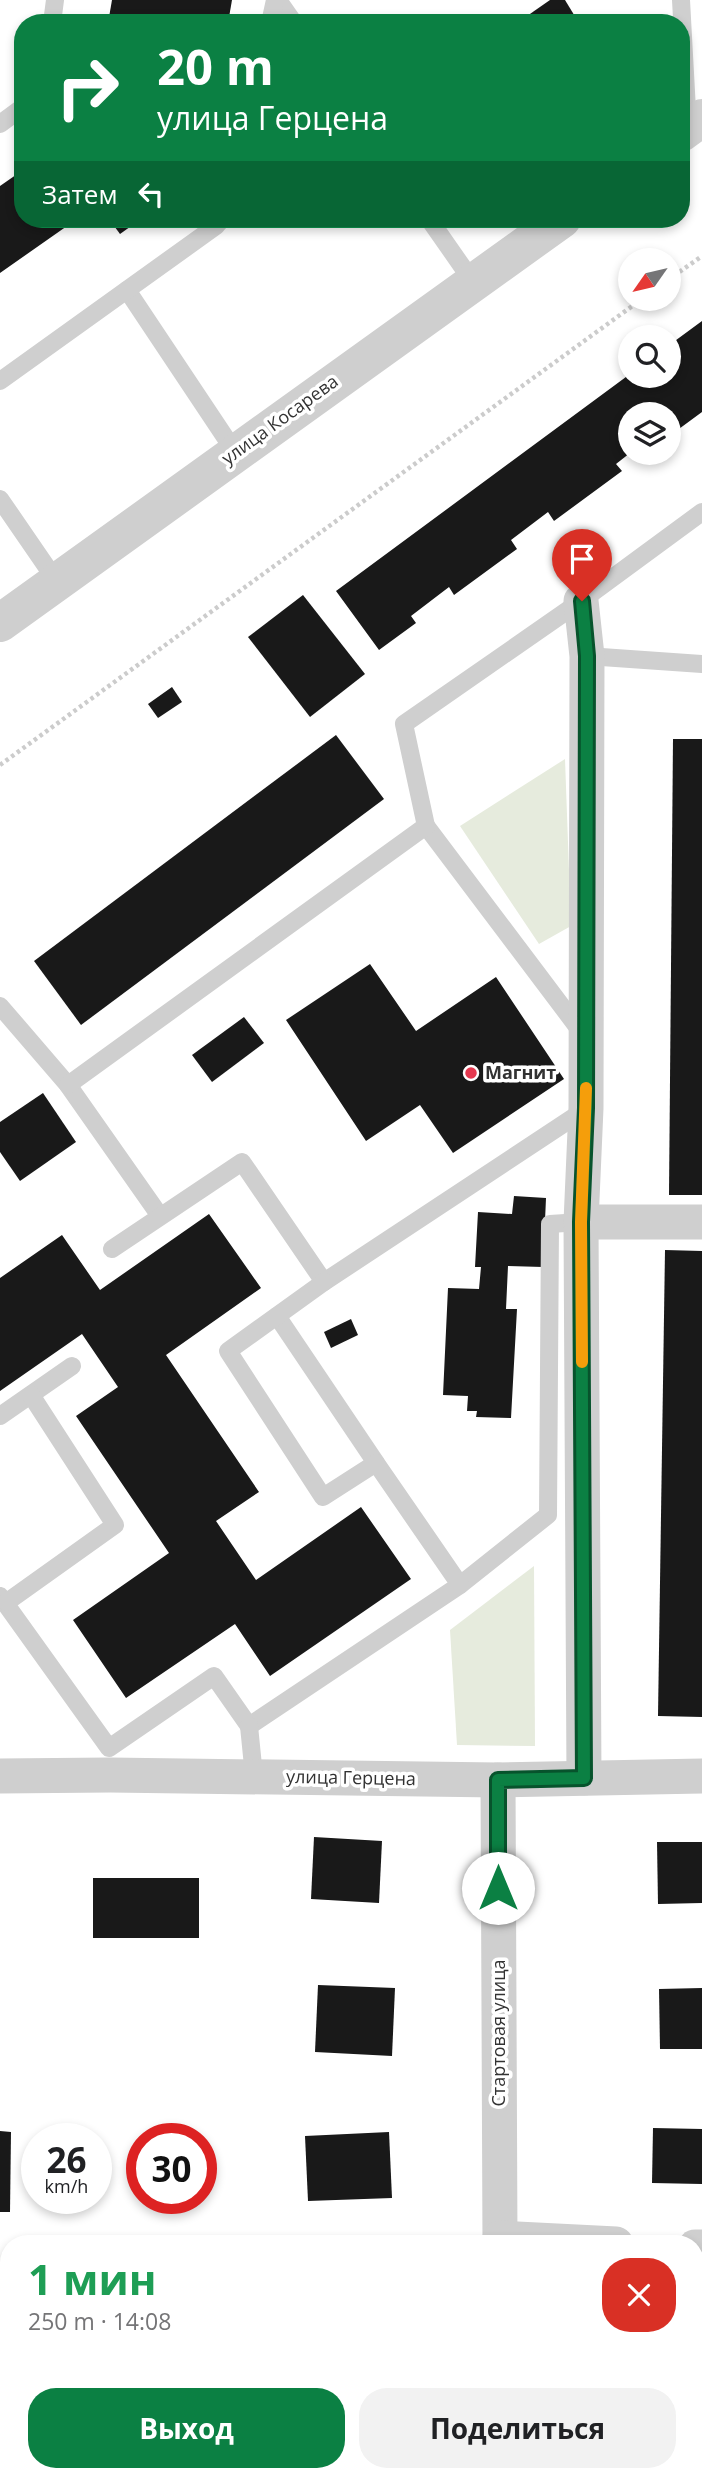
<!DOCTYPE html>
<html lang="ru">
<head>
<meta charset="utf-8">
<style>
  body { margin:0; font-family:"Open Sans",sans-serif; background:#f2f2f2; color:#202124; height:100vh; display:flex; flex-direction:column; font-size:26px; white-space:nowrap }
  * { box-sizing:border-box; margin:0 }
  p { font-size:23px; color:#757577 }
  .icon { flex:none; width:38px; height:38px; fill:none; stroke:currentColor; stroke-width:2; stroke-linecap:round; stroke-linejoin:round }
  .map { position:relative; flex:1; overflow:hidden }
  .drawer { position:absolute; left:0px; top:2235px; width:704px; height:247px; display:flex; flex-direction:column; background:#fff; border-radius:28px 28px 0 0; box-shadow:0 4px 10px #0003 }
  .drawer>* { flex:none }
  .banner { position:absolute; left:14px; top:14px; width:676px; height:214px; border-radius:28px; box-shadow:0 4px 10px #0003; background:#0b8043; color:#fff; overflow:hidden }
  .needle { width:46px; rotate:236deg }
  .buttons { position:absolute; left:618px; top:248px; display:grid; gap:14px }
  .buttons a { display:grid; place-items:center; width:63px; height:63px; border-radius:50%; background:#fff; box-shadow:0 4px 10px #0003; font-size:35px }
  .speed { position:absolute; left:21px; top:2123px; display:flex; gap:14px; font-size:35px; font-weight:700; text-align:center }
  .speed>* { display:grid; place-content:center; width:91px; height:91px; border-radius:50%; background:#fff; box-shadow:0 4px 10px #0003; line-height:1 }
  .speed small { font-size:18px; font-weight:400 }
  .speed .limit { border:10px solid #d22; background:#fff; color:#111 }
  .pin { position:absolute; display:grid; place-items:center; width:60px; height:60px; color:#fff; margin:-72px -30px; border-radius:50% 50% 50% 0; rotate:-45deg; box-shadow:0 0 7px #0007 }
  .pin .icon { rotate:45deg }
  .me { position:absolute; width:77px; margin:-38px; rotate:0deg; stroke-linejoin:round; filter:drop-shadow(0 0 5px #0008) }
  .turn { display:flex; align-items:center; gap:24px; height:147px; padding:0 28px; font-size:32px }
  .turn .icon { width:91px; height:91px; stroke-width:2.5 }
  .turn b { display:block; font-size:49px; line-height:60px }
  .then { display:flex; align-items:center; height:66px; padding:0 28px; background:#0003; gap:14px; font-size:26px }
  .round { display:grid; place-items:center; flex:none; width:74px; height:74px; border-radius:28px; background:#f2f2f2 }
  .summary { display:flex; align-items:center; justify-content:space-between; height:119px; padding:0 28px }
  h1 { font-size:42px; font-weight:700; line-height:52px; color:#1e9e55 }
  .action { display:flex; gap:14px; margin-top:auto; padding:14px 28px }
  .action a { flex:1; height:80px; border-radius:28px; background:#0b8043; color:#fff; font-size:28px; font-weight:700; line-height:80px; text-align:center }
  .action a+a { background:#f2f2f2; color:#202124 }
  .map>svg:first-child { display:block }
  .green { fill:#e6ebdd }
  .building { fill:#191919 }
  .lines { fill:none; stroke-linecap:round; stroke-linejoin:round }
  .path { stroke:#ccc; stroke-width:4.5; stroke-dasharray:3.5 3.5; stroke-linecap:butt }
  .service { stroke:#cfcfcf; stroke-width:18 }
  .minor { stroke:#cfcfcf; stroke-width:35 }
  .tertiary { stroke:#cfcfcf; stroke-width:38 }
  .route-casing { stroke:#07532c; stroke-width:18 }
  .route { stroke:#0b8043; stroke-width:12 }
  .slow { stroke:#f59e0b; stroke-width:12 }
  .poi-dot { fill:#e5384f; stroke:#fff; stroke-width:2.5 }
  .labels { text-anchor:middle; stroke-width:7; stroke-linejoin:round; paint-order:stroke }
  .street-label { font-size:18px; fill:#323232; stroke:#fff }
  .poi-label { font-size:18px; font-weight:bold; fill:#323232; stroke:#fff; text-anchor:start }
</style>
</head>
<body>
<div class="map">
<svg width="702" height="2481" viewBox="0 0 702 2481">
  <rect width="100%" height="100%" fill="#fff"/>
  <g class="green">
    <path d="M565,759L571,926L539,944L460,826Z"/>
    <path d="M534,1566L535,1746L457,1745L450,1630Z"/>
  </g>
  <g class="building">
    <path d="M112,0H232L228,23H108Z"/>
    <path d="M550,0H565L579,23H517Z"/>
    <path d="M23,170V219H77L0,273V186Z"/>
    <path d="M109,219H141L120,234Z"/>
    <path d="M702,321V412L668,437V415H630V453L616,464L622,471L554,521L548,512L511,540L517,549L454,595L449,587L411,616L416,623L379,650L336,591L630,374V376H668V346Z"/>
    <path d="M303,595L365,674L310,717L248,637Z"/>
    <path d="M172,687L182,702L158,718L148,704Z"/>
    <path d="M336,735L384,799L81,1025L34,961Z"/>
    <path d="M673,739H702V1195H669Z"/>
    <path d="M370,964L416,1031L496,977L564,1079L453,1153L420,1105L366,1141L286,1020Z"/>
    <path d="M244,1017L264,1043L212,1082L192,1055Z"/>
    <path d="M43,1093L76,1142L20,1181L0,1152V1122Z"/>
    <path d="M514,1196L546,1198L543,1267L508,1266L506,1309H517L511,1418L476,1417L477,1411H467L468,1396L443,1395L448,1288L479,1289L481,1267H475L478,1212L512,1214Z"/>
    <path d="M209,1214L261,1288L166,1355L259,1492L216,1521L256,1580L361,1507L411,1579L270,1676L235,1624L126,1698L73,1620L169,1553L76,1416L118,1387L82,1334L0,1391V1278L62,1235L100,1290Z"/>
    <path d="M665,1250L702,1251V1717L658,1716Z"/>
    <path d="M351,1319L358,1335L331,1348L324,1332Z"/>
    <path d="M314,1837L382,1841L379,1903L311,1899Z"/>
    <path d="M657,1842H702V1903L658,1904Z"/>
    <rect x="93" y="1878" width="106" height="60"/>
    <path d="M318,1985L395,1988L392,2056L315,2052Z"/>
    <path d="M702,1988V2049H660L659,1989Z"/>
    <path d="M653,2128L702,2129V2184L652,2183Z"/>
    <path d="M0,2131L11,2132L10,2212H0Z"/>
    <path d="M389,2132L392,2198L308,2201L305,2136Z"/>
    <path d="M0,2302L9,2303V2351H0Z"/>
    <rect x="0" y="2390" width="4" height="44"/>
    <path d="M695,2449H702V2481H630V2473H695Z"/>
  </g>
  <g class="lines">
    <g class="path">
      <path d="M668,280L702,256"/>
      <path d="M0,765L642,299"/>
    </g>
    <g class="service">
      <path d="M278,0L294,23"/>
      <path d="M681,0L688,128"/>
      <path d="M52,23L55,0"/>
      <path d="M270,23L275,0"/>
      <path d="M0,124L23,107"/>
      <path d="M429,219L473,282"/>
      <path d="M127,290L235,452"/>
      <path d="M0,381L216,226L222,219"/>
      <path d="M0,499L57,582"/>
      <path d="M587,656L702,664"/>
      <path d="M426,826L582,1033"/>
      <path d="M0,1006L68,1085L160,1216"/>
      <path d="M68,1085L426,826L404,724L581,601L702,512"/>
      <path d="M112,1249L242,1162L324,1282L586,1109"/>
      <path d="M277,1316L376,1463"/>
      <path d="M0,1416L72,1366"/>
      <path d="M460,1585L548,1515L550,1224L581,1222"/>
      <path d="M0,1596L109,1748L214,1676L249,1726L460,1585L376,1463L323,1497L228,1351L324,1282"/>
      <path d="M7,1602L115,1525L31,1395"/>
      <path d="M249,1726L254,1776"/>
    </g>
    <g class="minor">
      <path d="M581,601L587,656L586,1108L581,1222L584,1778"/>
      <path d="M581,1222H702"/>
      <path d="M0,1776L110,1775L498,1780L702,1776"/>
      <path d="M498,1780L500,2244"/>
      <path d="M500,2238L616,2244"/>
      <path d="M695,2247H702"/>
      <path d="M496,2481V2473"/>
    </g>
    <g class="tertiary">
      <path d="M681,133L702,118"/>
      <path d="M0,623L562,219"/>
    </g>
  </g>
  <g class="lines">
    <defs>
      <path id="route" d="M498,1888V1780L584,1778L581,1222L586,1108L587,656L582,601"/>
    </defs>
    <use href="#route" class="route-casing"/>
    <use href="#route" class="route"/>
    <path class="slow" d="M582,1362L581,1222L586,1088"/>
  </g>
  <circle class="poi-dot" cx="471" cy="1073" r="7"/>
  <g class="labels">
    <g class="street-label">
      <text transform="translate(280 420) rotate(-36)" y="6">улица Косарева</text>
      <text transform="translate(351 1778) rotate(1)" y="6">улица Герцена</text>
      <text transform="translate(499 2033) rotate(-90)" y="6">Стартовая улица</text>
    </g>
    <g class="poi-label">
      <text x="485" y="1079">Магнит</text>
    </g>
  </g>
</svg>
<div class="buttons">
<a><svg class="needle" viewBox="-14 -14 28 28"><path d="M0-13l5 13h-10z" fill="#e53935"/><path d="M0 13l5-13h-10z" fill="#757577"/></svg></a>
<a><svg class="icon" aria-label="search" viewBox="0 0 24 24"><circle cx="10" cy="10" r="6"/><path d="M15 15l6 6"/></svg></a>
<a><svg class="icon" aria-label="layers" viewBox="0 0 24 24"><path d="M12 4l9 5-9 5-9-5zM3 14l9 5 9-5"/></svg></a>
</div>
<div class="speed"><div>26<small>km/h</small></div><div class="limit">30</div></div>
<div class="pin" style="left:582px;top:601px;background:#d93025"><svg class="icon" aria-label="arrive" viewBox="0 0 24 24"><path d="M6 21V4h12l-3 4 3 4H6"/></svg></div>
<svg class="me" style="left:498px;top:1888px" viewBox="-20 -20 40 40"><circle r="19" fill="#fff"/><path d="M0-13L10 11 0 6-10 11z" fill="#0b8043"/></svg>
<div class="banner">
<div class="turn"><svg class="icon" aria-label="right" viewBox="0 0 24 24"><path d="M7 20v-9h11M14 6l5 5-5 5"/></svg><div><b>20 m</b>улица Герцена</div></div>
<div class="then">Затем<svg class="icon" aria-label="left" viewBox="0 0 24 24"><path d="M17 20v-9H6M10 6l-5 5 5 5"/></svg></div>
</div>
<section class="drawer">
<div class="summary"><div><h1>1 мин</h1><p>250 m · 14:08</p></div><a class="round" style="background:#d93025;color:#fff"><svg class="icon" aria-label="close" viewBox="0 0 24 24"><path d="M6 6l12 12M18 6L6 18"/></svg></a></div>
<div class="action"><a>Выход</a><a>Поделиться</a></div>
</section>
</div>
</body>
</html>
